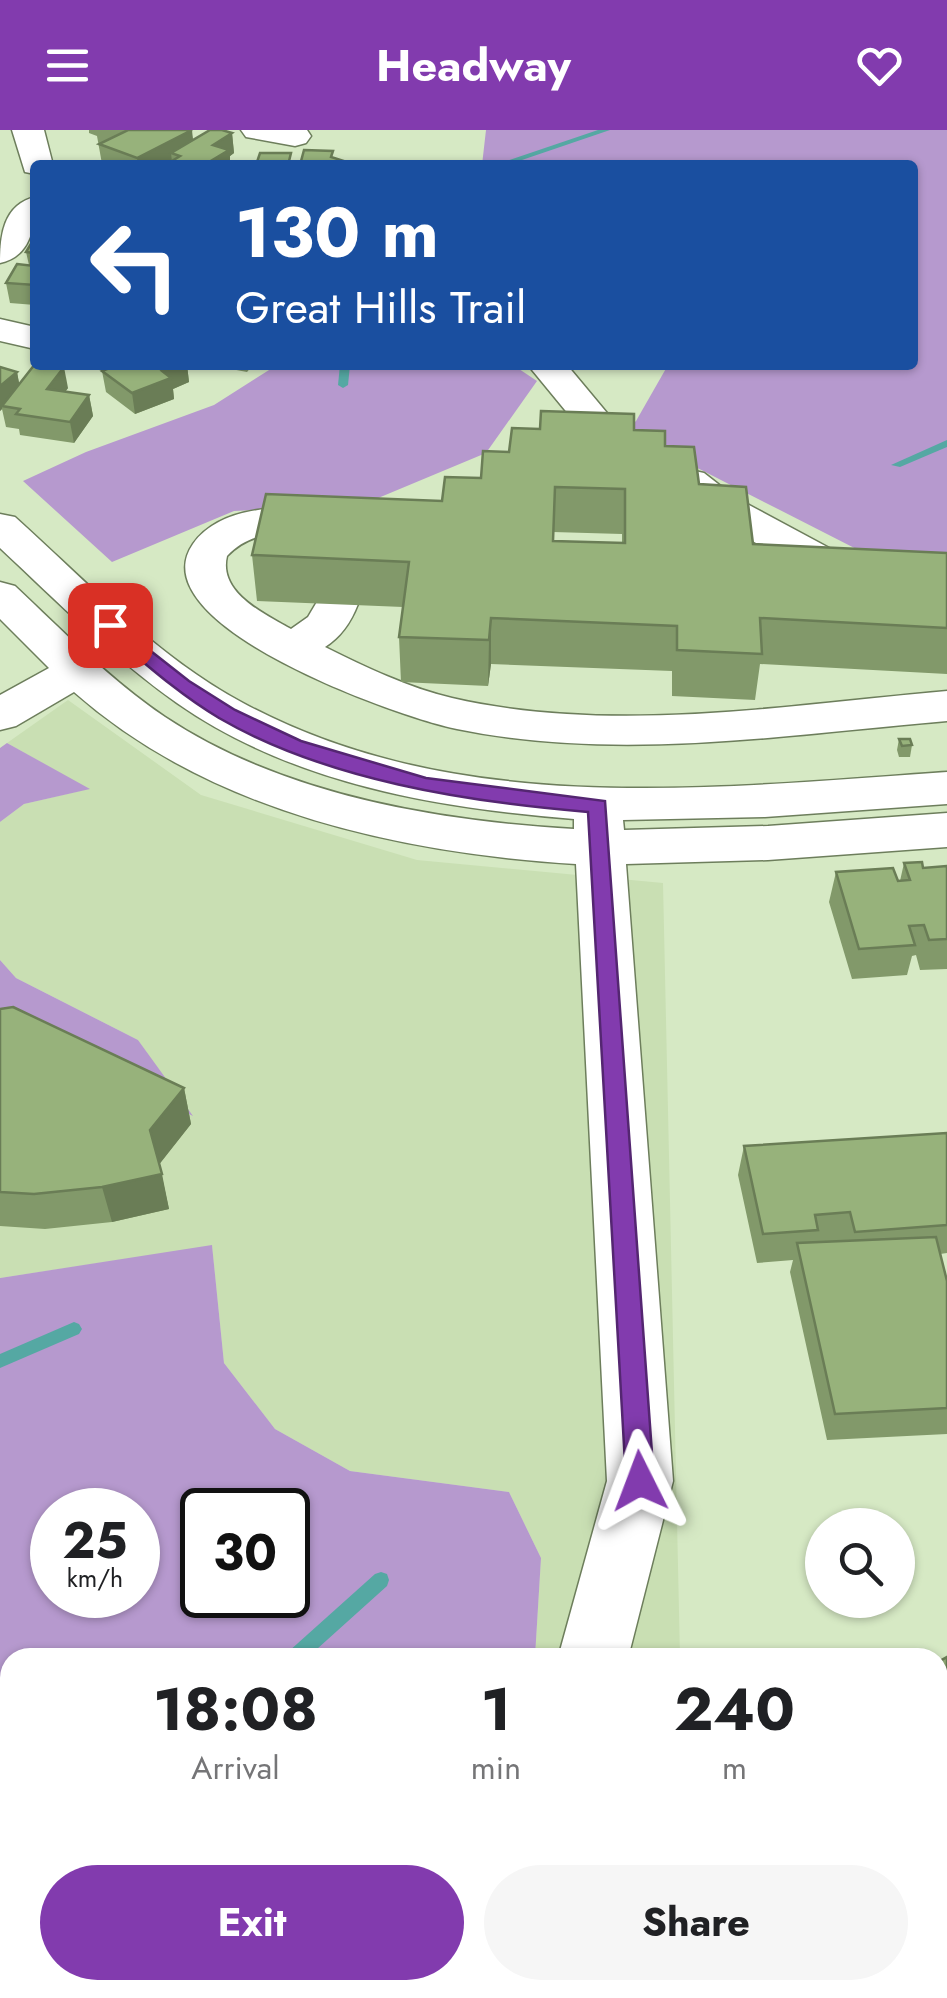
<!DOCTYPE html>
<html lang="en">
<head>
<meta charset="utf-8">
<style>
  body { margin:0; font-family:Jost,sans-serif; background:#f6f6f6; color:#202124; height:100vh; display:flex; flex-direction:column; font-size:38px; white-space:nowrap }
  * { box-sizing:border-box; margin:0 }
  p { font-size:32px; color:#757577 }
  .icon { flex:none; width:55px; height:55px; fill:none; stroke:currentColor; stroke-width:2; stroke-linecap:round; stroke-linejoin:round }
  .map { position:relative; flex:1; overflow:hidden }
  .drawer { position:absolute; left:0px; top:1518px; width:948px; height:352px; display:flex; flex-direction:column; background:#fff; border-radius:30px 30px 0 0; box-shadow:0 2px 8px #0004 }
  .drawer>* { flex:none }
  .banner { position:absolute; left:30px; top:30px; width:888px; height:210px; border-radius:10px; box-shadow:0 2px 8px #0004; background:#1a4fa0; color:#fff; overflow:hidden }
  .controls { position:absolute; left:805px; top:1378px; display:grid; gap:20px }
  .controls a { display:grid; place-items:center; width:110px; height:110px; border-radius:50%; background:#fff; box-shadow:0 2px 8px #0004; font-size:50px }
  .speed { position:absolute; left:30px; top:1358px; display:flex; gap:20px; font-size:50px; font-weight:700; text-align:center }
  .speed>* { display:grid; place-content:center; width:130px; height:130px; border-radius:50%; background:#fff; box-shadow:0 2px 8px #0004; line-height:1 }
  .speed small { font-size:25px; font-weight:400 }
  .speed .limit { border:5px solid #111; border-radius:15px; background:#fff; color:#111 }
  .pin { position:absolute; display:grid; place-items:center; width:85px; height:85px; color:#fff; margin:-42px; border-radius:20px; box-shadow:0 5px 15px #0006 }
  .me { position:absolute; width:110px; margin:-55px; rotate:357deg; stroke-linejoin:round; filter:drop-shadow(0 0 8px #0008) }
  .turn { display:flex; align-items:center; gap:35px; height:210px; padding:0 40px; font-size:45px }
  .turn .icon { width:130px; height:130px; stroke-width:2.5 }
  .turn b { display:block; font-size:70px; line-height:85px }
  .eta { display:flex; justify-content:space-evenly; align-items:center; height:170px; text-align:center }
  .eta b { font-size:60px; font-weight:700; line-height:70px }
  .action { display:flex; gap:20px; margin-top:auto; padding:20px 40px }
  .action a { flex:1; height:115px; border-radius:60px; background:#823bae; color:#fff; font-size:40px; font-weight:700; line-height:115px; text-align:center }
  .action a+a { background:#f6f6f6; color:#202124 }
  header { display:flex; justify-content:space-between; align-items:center; height:130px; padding:0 40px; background:#823bae; color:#fff; font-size:45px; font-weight:700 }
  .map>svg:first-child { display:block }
  .built { fill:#c9dfb3 }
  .forest { fill:#b699ce; fill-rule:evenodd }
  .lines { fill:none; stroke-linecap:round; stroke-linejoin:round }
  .stream { fill:#55a8a3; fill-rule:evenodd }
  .minor-casing { stroke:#6d7e5c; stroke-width:3 }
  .minor { fill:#fff; fill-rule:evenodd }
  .wall { fill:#82996a; fill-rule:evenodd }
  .shaded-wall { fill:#6a7d56 }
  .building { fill:#97b27b; stroke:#6a7d56; stroke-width:2.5; fill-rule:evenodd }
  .route { fill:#823bae; stroke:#542671; stroke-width:2.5 }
</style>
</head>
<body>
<header><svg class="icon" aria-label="menu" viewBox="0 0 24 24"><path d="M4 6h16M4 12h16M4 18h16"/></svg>Headway<svg class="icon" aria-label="heart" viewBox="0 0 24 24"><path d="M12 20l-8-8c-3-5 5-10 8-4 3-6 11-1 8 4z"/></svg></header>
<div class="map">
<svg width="947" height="1868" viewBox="0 0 947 1868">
  <rect width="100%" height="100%" fill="#d6e9c4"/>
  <g class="built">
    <path d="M68,570L201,665L417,730L663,753L680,1527H535L541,1428L509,1362L350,1341L275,1299L224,1233L212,1116L0,1148V903H24L190,985L138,910L16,848L0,830V692L24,674L88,659L7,613Z"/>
    <path d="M10,1822V1860H475L484,1867L488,1860H687V1868H0V1833Z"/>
  </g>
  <g class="forest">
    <path d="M486,0H947V456L874,428L625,301L636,291L668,235H912V35H482Z"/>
    <path d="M277,235H513L537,251L486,323L359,376L234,381L112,432L23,351L86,322L214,275Z"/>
    <path d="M7,613L90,659L24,674L0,692V618Z"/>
    <path d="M0,830L16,848L138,910L193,986L24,903H0Z"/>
    <path d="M212,1115L224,1233L275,1299L350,1341L509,1362L541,1428L535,1527L10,1528V1822L0,1833V1148ZM138,1380V1465H52V1380ZM202,1380H288V1465H202Z"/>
    <path d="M947,1789V1868H760L779,1860H938V1793Z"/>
  </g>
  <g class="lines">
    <g class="stream">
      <path d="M598,0H610L507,35H495Z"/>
      <path d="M340,235H350L348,255L343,258L338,255Z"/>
      <path d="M947,310V317L900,337L891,335Z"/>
      <path d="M74,1192L79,1194L82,1199L79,1204L0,1238V1224Z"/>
      <path d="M381,1442L387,1444L389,1450L387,1456L307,1528H285L288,1522L375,1444Z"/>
      <path d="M10,1701V1720L0,1724V1705Z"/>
    </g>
    <defs>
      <g id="minor">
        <path d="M12,0H44L53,35H35V44L25,42Z"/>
        <path d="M241,0H307L311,6L306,13L295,16L246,7Z"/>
        <path d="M35,67C35,95 32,126 0,133C0,106 3,75 35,67Z"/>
        <path d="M0,189L35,197V219L0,211Z"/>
        <path d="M528,235H567L612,289L620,319L614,327L600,331L586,327L574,291Z"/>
        <path d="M690,340L704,343L736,368L831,419L863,464L856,473L841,477L826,473L801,437L706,386L670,352L676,343Z"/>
        <path d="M281,378L348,382L354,391L348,400C305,410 261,390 227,426C218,463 265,484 291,499L308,487L321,465L336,461L351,465L358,474C351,492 341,507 325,517C365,537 409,558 452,568C613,605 786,575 947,561V591C785,605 617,632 457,599C401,588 137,495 193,414C212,387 249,379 281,378Z"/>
        <path d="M0,384L15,387C87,452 157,527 243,573C458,689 712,658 947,642V674L765,687L623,690L624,700L768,696L947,683V717L768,730L626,734L673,1351L628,1528H558L607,1351L576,734C400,723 210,682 74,562L16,596L0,600V565L49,538L0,489V452L15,456C63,501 110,550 165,587C282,665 437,691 574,699V689C437,678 293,654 177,573C113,528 58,472 0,418Z"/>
        <path d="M510,1860H644L643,1868H510Z"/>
      </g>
    </defs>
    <use href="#minor" class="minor-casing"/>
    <use href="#minor" class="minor"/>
  </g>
  <g class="wall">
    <path d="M89,0H191L193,10L232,3L234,23L230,26V35H105L102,34L97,6L89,3Z"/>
    <path d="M35,107V175L10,173L6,153L29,135L26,122Z"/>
    <path d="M117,235H187L189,252L173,259L174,269L135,284L106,262L102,241Z"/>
    <path d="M210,235H253L247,242Z"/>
    <path d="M0,237L17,242L19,254L68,258L65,262L89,265L93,286L74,313L20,305L19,299L6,297L2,279L0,281Z"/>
    <path d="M634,300L665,316L753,414L947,423V544L760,534L755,570L672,566V541L491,534L488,556L401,552L399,507L403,477L257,471L252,425L442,371L481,348L509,322ZM553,402L622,404V413L553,411Z"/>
    <path d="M899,609L912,615L910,627H899L897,620Z"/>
    <path d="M904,733L923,738L947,736V839L920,840L916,825L912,826L907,845L852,849L829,772L836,742L900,751Z"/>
    <path d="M0,879L184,958L191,994L159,1034L169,1079L112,1092L45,1099L0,1096Z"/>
    <path d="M947,1003V1123L940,1124L947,1151V1304L827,1310L790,1142L793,1130L757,1133L738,1045L744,1016Z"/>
  </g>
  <g class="shaded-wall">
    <path d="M192,0L194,20L180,26L171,23L172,32L165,35H138L137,28Z"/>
    <path d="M232,3L234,23L230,26V35H204L213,15Z"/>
    <path d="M178,235H187L189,252L173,259L174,269L135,284L132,263L162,241Z"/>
    <path d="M64,237L68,258L51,280L47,259Z"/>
    <path d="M0,241L17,242L21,263L2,276V279L0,281Z"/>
    <path d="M89,265L93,286L74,313L70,292Z"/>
    <path d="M491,488V534L488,556L489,510Z"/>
    <path d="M184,958L191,994L158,1036L150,1000Z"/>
    <path d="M162,1044L169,1079L112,1092L102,1057Z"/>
    <path d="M947,1681V1699L938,1704V1686Z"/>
  </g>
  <g class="building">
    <path d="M128,0H192L137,28L99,14Z"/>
    <path d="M210,0H222L232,3L213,15L229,20L204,35L167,34L180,26L171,23Z"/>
    <path d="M304,20L333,21L331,27L344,31L343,35H300Z"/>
    <path d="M260,23H291L288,35H256Z"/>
    <path d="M35,107V123L26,122Z"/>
    <path d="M17,134L35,136V155L6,153Z"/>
    <path d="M35,234L64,237L47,259L89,265L70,292L16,284L20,279L2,276Z"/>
    <path d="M117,235H178L162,241L171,248L132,263L102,241Z"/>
    <path d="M0,237L17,242L0,256Z"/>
    <path d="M541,281L634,284V300L665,301V316L694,317L699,354L746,357L753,414L947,423V498L760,488L762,524L677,520V496L491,488L489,510L399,507L409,432L252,425L266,364L442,371L445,347L481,348L483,321L509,322L512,298L540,299ZM555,357L625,359V413L553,411Z"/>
    <path d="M899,609H910L912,615L902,616Z"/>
    <path d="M922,732L923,738L947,736V809L929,810L924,795L909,796L915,815L859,819L836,742L893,738L898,751L910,750L904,733Z"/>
    <path d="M13,877L184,958L150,1000L162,1044L102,1057L34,1064L0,1062V879Z"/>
    <path d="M947,1003V1095L855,1102L850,1082L815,1085L818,1100L763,1104L744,1016Z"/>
    <path d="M936,1107L947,1151V1278L835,1284L797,1113Z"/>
    <path d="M947,1527V1681L938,1686V1532Z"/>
  </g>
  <path class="route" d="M110,489L189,551L235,580L301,611L426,648L605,671L654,1351L650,1360L640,1364L630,1360L626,1351L588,682C467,672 326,650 219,588C177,563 141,530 104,499L101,495Z"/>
</svg>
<div class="controls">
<a><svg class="icon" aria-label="search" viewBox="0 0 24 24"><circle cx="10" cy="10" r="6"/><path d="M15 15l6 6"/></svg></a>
</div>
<div class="speed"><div>25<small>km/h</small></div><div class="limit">30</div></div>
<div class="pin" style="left:110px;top:495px;background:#d93025"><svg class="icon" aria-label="arrive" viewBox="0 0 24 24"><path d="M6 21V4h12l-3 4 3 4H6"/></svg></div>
<svg class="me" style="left:640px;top:1351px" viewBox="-20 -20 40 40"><path d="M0-17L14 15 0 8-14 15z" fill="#823bae" stroke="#fff" stroke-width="4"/></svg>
<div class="banner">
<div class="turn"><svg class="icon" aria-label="left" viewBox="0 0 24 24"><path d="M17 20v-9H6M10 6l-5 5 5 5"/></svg><div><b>130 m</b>Great Hills Trail</div></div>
</div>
<section class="drawer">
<div class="eta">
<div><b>18:08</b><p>Arrival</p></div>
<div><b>1</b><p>min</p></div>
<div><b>240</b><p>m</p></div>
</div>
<div class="action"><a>Exit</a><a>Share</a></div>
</section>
</div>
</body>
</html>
